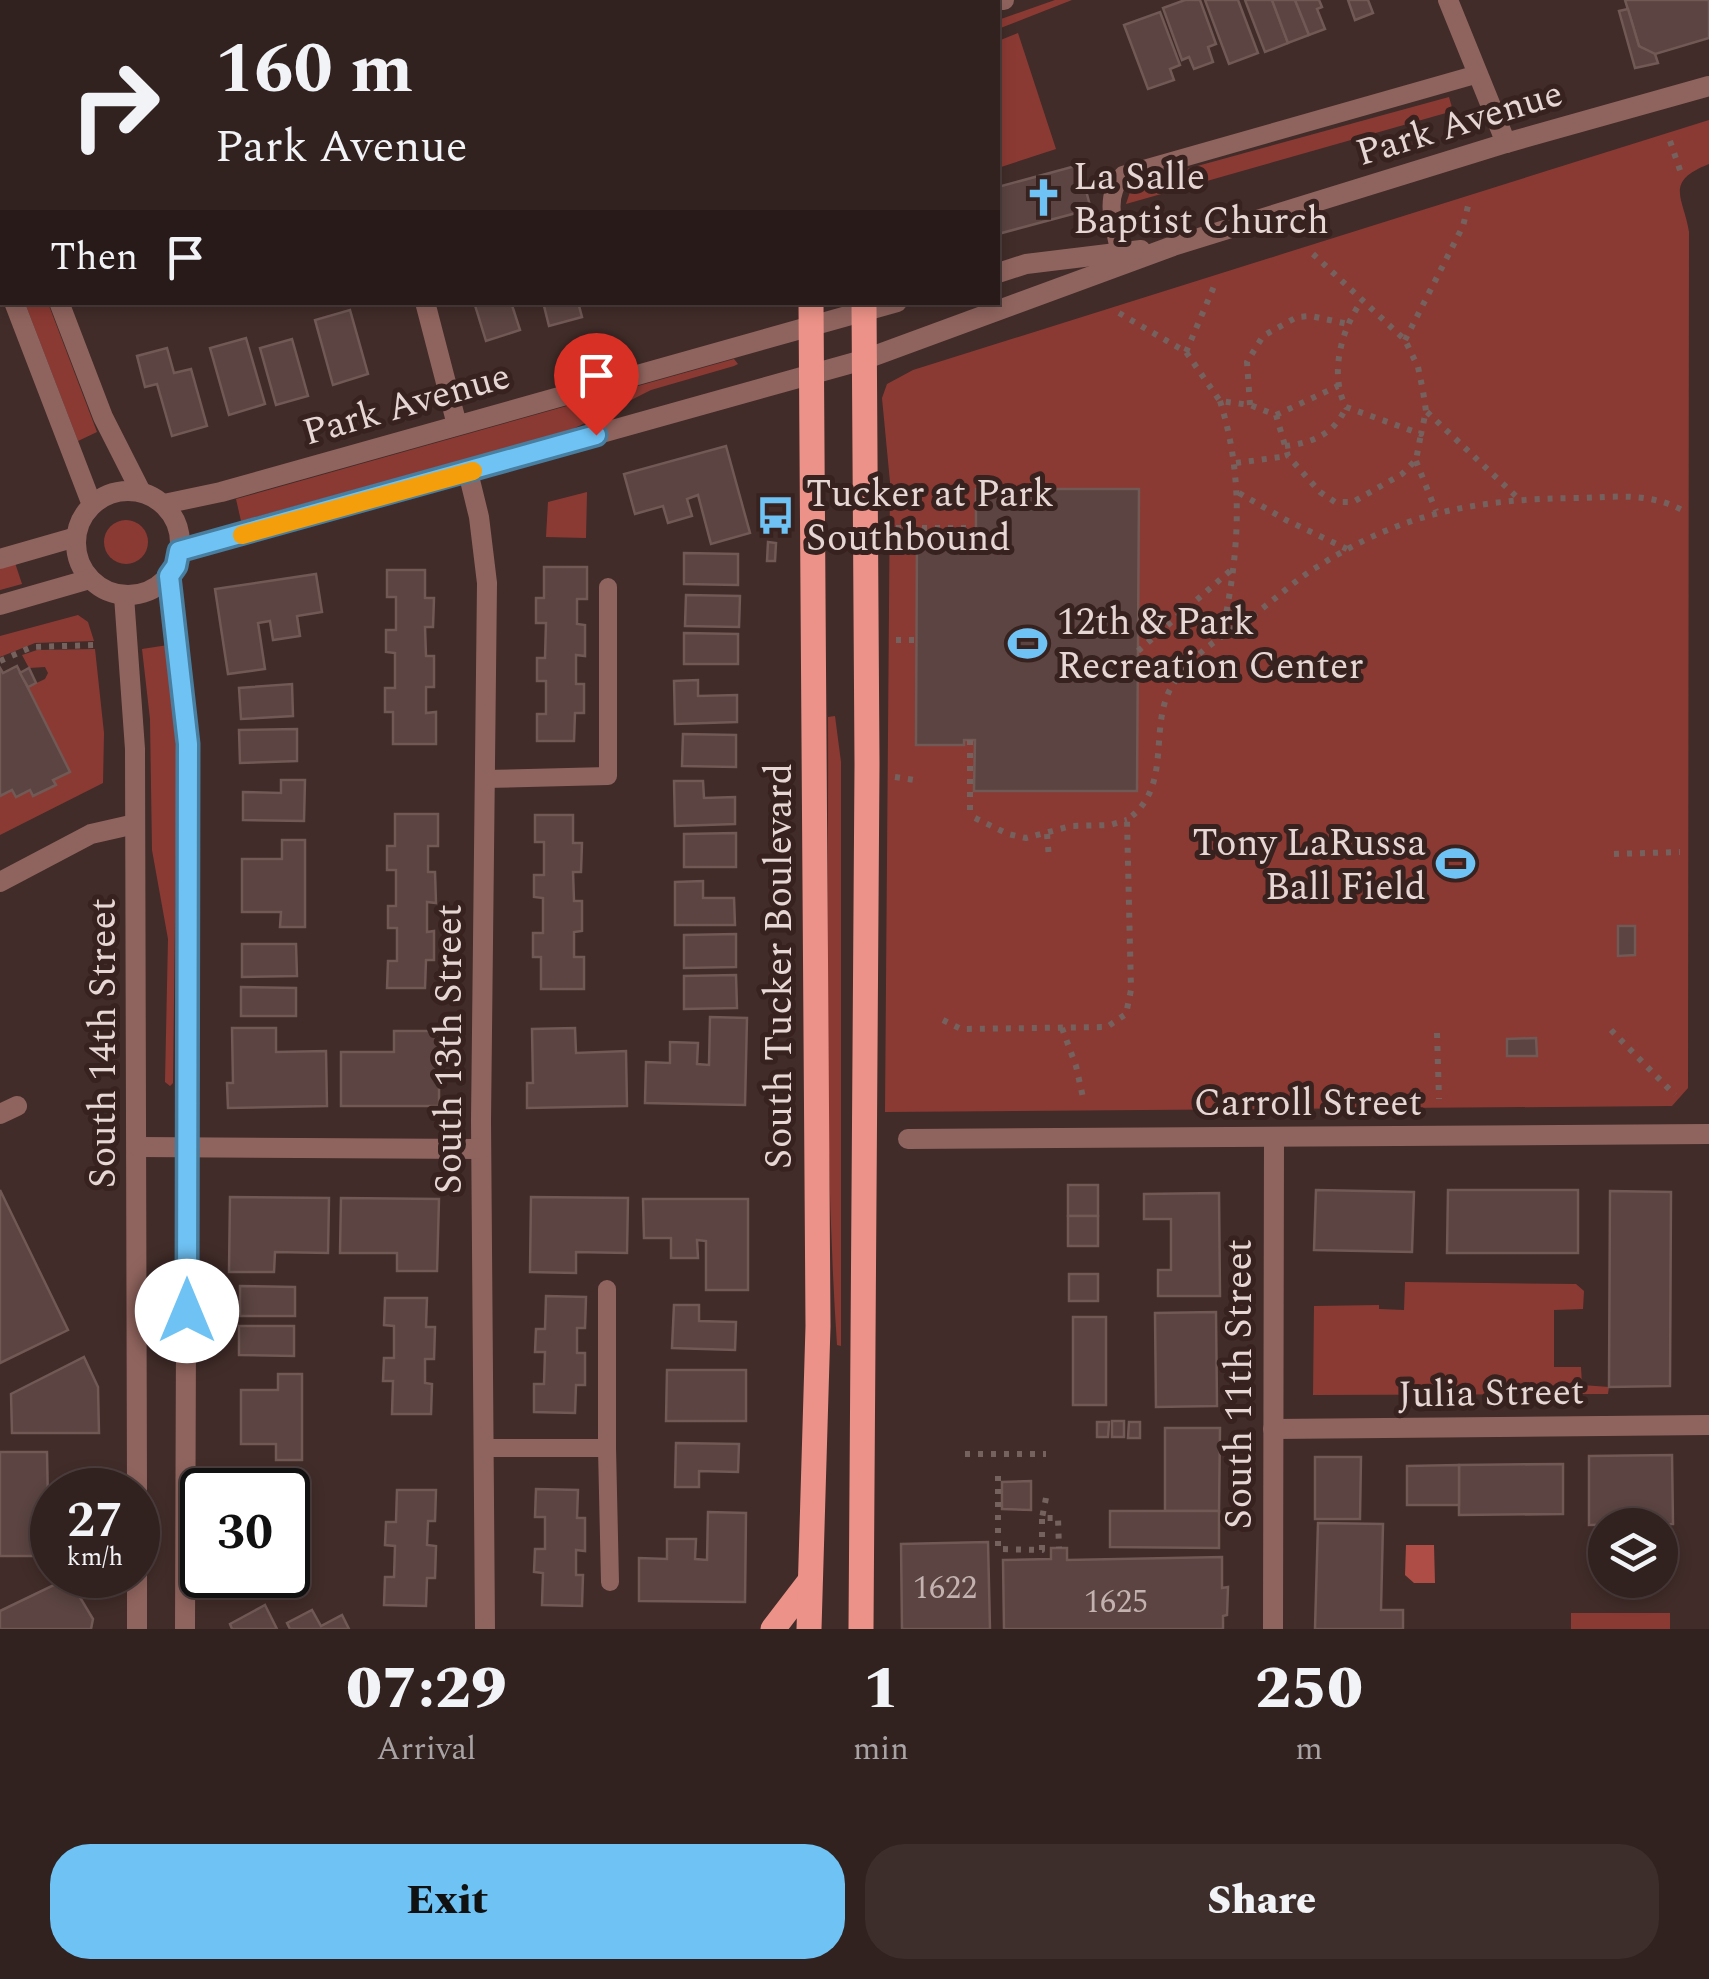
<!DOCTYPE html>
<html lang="en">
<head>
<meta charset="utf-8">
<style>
  body { margin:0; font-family:Spectral,serif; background:#3d2e2c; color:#f1f3f6; height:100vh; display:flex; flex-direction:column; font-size:38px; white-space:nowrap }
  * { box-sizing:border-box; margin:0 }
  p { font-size:32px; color:#a8a3a4 }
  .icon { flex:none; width:55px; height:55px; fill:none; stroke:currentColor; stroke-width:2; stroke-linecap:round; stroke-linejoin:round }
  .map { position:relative; height:1629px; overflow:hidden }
  .side { display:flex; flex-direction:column; background:#31211f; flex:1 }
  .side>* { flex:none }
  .top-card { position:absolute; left:0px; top:0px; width:1000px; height:305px; box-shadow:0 5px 15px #0003,0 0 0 2px #4c3e3d; background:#31211f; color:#f1f3f6; overflow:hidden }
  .tools { position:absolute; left:1588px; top:1508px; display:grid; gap:20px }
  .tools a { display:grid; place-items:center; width:90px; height:90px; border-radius:50%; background:#31211f; box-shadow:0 5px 15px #0003,0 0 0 2px #4c3e3d; font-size:50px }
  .speed { position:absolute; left:30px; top:1468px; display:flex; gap:20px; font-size:50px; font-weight:700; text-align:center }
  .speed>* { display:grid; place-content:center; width:130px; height:130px; border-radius:50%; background:#31211f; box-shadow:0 5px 15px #0003,0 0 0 2px #4c3e3d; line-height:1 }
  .speed small { font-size:25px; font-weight:400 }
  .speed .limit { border:5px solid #111; border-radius:15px; background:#fff; color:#111 }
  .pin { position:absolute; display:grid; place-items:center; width:85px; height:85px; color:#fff; margin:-102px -42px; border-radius:50% 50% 50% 0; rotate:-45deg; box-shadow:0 0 10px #0007 }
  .pin .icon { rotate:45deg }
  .me { position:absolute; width:110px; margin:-55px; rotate:0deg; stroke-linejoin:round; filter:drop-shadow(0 0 8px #0008) }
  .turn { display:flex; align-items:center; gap:35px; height:210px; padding:0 50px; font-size:45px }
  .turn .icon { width:130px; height:130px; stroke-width:2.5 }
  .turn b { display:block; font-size:70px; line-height:85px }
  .then { display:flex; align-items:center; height:95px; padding:0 50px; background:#0003; gap:20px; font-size:38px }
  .eta { display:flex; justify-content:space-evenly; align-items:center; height:170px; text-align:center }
  .eta b { font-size:60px; font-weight:800; line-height:70px }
  .primary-button { display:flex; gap:20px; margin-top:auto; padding:20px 50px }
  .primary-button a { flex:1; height:115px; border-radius:40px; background:#6fc2f4; color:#111; font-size:40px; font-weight:800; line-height:115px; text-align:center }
  .primary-button a+a { background:#3d2e2c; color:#f1f3f6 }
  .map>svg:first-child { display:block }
  .green { fill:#8b3a33 }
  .water { fill:#ae4d45 }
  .building { fill:#5b4441; stroke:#715956; stroke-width:2.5 }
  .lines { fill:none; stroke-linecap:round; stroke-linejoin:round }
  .path { stroke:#75625f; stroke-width:6; stroke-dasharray:5 8; stroke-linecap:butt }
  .lane { stroke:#90645e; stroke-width:18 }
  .street { stroke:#90645e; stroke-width:20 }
  .primary { stroke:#ec9288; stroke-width:25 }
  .route-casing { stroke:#487e9f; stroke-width:25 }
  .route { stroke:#6fc2f4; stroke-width:18 }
  .slow { stroke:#f59e0b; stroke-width:18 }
  .labels { text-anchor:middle; stroke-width:10; stroke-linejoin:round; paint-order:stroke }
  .number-label { font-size:32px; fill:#c3b2b0 }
  .street-label { font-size:38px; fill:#e6d7d5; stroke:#37221f }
  .poi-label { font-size:38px; fill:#e6d7d5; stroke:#37221f; text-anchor:start }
</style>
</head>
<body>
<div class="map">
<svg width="1709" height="1629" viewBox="0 0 1709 1629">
  <rect width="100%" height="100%" fill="#412c29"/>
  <g class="green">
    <path d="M1055,0H1072L998,29V20Z"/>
    <path d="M1018,33L1056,149L998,168V41Z"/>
    <path d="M1449,97L1453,111L1126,204L1131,189L1150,179Z"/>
    <path d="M1709,120V164C1663,182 1684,198 1689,232L1688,1088L1672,1106L885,1112L890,482L882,398L887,384L913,370Z"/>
    <path d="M25,303H48L97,432L78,441Z"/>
    <path d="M734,359L738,364L734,366L651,390L569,431L241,521L236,499Z"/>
    <path d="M587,492L586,538L546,537L548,502Z"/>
    <circle cx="126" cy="542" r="22"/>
    <path d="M14,560L22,584L0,590V564Z"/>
    <path d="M78,615L88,622L94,641L35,643L0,657V636Z"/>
    <path d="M168,645L177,761L173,1083L170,1086L165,1082L168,939L152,850L150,719L142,649Z"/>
    <path d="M95,649L104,733L103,783L0,835V796L12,790H30L34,796L55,785L53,780L69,772L28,687L45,679L48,673L45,667L29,668L22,655L37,650Z"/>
    <path d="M835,716L841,762V1346L837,1345C823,1136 829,926 828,717Z"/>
    <path d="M1405,1282L1576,1284L1584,1291L1583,1309L1554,1310V1367H1581L1582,1385L1609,1387L1608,1394L1313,1395L1314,1306L1379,1305V1309L1404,1310Z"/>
    <rect x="1571" y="1613" width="99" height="16"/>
  </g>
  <path class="water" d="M1406,1545H1434L1435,1583H1414L1405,1575Z"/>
  <g class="building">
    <path d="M1185,0H1200L1216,44L1208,47L1213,62L1194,69L1189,57L1182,60L1163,8Z"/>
    <path d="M1205,0H1238L1258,53L1229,64Z"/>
    <path d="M1245,0H1272L1288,43L1265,52Z"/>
    <path d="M1272,0H1295L1309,35L1288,43Z"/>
    <path d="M1295,0H1319L1322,7L1317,9L1325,29L1309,35Z"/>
    <path d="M1348,0H1368L1373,13L1355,20Z"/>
    <path d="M1625,0H1709V38L1652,55L1639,46Z"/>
    <path d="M1628,9L1639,46L1655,54L1658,63L1635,68L1619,11Z"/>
    <path d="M1160,12L1180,65L1170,69L1174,80L1148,89L1124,25Z"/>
    <path d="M1079,165L1091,209L998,234V187Z"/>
    <path d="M474,302H511L520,330L486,341Z"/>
    <path d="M543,302H578L582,317L549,326Z"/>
    <path d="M350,310L368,374L333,385L315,320Z"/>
    <path d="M246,338L265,404L229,415L210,348Z"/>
    <path d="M292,339L308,396L276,405L260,348Z"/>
    <path d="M167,348L174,373L191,369L207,426L172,436L157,384L145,387L137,356Z"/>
    <path d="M726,446L750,533L711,544L698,495L687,499L692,516L668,523L663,506L635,514L624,474Z"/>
    <path d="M976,489H1139L1137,791H974L975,740H964V745H916L917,536H964V542H976Z"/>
    <path d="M768,542L776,543L775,561H767Z"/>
    <path d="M684,553L738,554V585L684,584Z"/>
    <path d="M544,567H587V599H577V624L585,625V656L576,655V684H584V713H575L574,741H537V714H546V681H537V658H545L546,623H536V598H544Z"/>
    <path d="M387,570H425V598H434L433,627H425L426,656H434V687H426V713L436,712V744H393V712H385V688H395V653L386,652V630H396V597H387Z"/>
    <path d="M316,574L322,612L297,616L300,636L273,640L270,621L258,623L265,669L228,674L215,589Z"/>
    <path d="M686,595L740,596L739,627L685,626Z"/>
    <path d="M684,633L738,634V664H684Z"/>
    <path d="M17,666L70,772L53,780L56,785L33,796L30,790L16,797L12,790L0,796V668L3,673Z"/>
    <path d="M29,668L36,683L28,687L20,673Z"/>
    <path d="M698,680V696L737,695V722L675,724L674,681Z"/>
    <path d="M292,684L293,716L241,719L239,688Z"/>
    <path d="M297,729V761L240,763L239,730Z"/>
    <path d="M683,734L736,735V767L682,766Z"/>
    <path d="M281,780H305L304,821L243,820V792L281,793Z"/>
    <path d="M674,781H703L704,798L735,797V824L675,826Z"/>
    <path d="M395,814H438V846H428V872H435L436,903L427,902V932L434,931V960H426L425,988H387L388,961H397V928H388V906H396V870H387V846H395Z"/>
    <path d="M535,815H573V843H582L581,872H573L574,901H582V931L574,932V957H584V989H541V957H533V933H543V898L534,897V875H544V842H535Z"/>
    <path d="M736,833V867H684V834Z"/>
    <path d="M282,840H305V927H280L281,912H242V859H282Z"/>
    <path d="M703,881V898H734L735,925H675V882Z"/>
    <path d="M1618,926H1635V955L1618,956Z"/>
    <path d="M736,934V967L684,968V935Z"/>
    <path d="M242,944H296L297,976L242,977Z"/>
    <path d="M736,975L737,1008L684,1009V976Z"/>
    <path d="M241,987L296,988V1016H241Z"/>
    <path d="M710,1017L747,1018L745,1105L645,1103L646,1062L670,1063V1042L698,1043L697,1064L709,1065Z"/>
    <path d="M232,1028H276V1052L326,1051L327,1106L228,1108L227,1083H233Z"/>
    <path d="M575,1028L576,1053L626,1051L627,1106L527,1108V1083H533L532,1029Z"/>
    <path d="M394,1031H439V1106H341V1052H394Z"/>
    <path d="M1536,1038L1537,1056H1507V1039Z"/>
    <rect x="1068" y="1185" width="30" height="31"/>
    <path d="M0,1190L68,1330L0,1363Z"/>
    <path d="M1316,1190L1414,1192L1412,1252L1314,1250Z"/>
    <path d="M1448,1190H1578V1253H1447Z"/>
    <path d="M1610,1191L1671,1192L1670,1386L1609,1387Z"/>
    <path d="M1219,1193L1220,1296H1158V1270H1171V1219H1144V1194Z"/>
    <path d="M230,1197L329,1198L328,1253L275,1252L274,1272H229Z"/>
    <path d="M531,1197L628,1198L627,1253L576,1252V1273L530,1272Z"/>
    <path d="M341,1198L439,1199L437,1271H397V1253H340Z"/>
    <path d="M643,1199H748V1290H706V1241L697,1240L698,1258H671V1238H644Z"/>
    <rect x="1068" y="1216" width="30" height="30"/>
    <rect x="1069" y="1274" width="29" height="27"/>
    <path d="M240,1286L295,1287V1316H240Z"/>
    <path d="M546,1296L586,1297L585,1328H577V1353H585V1385H576L575,1413L534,1412V1384H544L545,1352H535L536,1329H545Z"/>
    <path d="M385,1298H427L426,1327H435L434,1359H425V1383L432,1384L431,1414H392L393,1381H383L384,1358H394V1326L384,1325Z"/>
    <path d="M674,1305H699V1321L736,1322L735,1350L672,1348Z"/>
    <path d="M1216,1312L1217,1406L1156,1407L1155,1313Z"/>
    <rect x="1073" y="1317" width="33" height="88"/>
    <path d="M239,1326H294V1356L239,1355Z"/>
    <path d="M84,1357L98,1387L99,1433H12L11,1394Z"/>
    <path d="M667,1370H746V1421H666Z"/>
    <path d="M278,1374H302V1460H276V1444H241V1390H278Z"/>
    <rect x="1112" y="1421" width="12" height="16"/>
    <path d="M1097,1422H1109L1108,1437H1097Z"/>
    <path d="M1129,1422H1140V1438H1128Z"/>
    <path d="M1165,1428H1220L1219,1511H1165Z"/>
    <path d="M676,1443L739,1444L738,1472L699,1471V1487H675Z"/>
    <path d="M0,1452H47L49,1556H0Z"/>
    <path d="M1672,1455L1673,1524L1589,1525V1456Z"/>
    <path d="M1315,1457H1361L1360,1519H1315Z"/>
    <path d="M1563,1464V1514L1459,1515V1465Z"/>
    <path d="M1459,1465V1505H1407V1466Z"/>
    <path d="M241,1478L296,1479V1509H288V1490H241Z"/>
    <path d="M1031,1481V1510L1002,1509V1482Z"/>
    <path d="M536,1489L578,1490L577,1518H585V1551L576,1550V1575H583L582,1606L542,1605L543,1573L534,1572L535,1549H545V1517H535Z"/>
    <path d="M397,1490H436L435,1521H428L427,1545L436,1546L435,1578H427L426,1606L384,1605L385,1577H394L395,1546L385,1545L386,1522H396Z"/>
    <path d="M1110,1511H1219V1548L1110,1547Z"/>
    <path d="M708,1512L746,1513L745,1602L639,1601V1558L667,1559V1539H696L695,1559L707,1560Z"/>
    <rect x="288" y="1518" width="7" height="29"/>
    <path d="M1318,1523L1383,1524L1381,1610H1403V1629H1315Z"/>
    <path d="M988,1542L990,1629H902L901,1544Z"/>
    <path d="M1051,1548H1067V1560L1222,1557V1588L1228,1587L1227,1615L1223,1616V1629H1004L1003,1560L1051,1559Z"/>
    <path d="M288,1559H295L294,1589L239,1588V1575H288Z"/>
    <path d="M62,1581L72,1584L93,1619L91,1629H0V1611Z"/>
    <path d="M265,1605L277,1629H232L230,1624Z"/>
    <path d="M312,1610L321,1626L342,1615L349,1629H290L287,1623Z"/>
  </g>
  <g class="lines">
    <g class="path">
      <path d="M1670,141L1682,176"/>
      <path d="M1313,254L1405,340L1418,367L1423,391L1426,411L1421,434L1346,407C1329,375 1341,330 1361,302"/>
      <path d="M1119,313L1186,352L1220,401L1250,405L1276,415L1288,456L1320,492L1335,502H1353L1402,474L1416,460L1421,434"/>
      <path d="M1405,340L1463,226L1469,202"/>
      <path d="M1186,352L1215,284"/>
      <path d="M1220,401C1245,480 1239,554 1222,634"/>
      <path d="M1250,405L1247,362L1263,336L1297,317L1311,316L1348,324"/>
      <path d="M1427,412L1519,499"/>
      <path d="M1276,415L1338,386"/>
      <path d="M1285,446C1312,443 1335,434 1346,407"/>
      <path d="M1416,461L1436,511"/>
      <path d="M1236,463L1288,456"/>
      <path d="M1239,493L1286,520L1347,549"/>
      <path d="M896,528H971L970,542"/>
      <path d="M896,640H916"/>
      <path d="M1138,651L1231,570"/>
      <path d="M0,661L32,647L97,645"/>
      <path d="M970,740V815"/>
      <path d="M895,777L915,780"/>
      <path d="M975,818L1008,834L1026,838L1071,826L1110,825L1127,820"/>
      <path d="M1047,834L1049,858"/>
      <path d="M1614,854L1680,852"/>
      <path d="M943,1020L961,1029L1107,1027L1126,1014L1131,990L1127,820C1176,785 1145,724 1175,681C1196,650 1227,634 1256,613C1277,598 1295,580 1317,567C1403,512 1478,499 1578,498C1615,497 1648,492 1682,510"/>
      <path d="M1062,1028L1076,1066L1084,1102"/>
      <path d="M1611,1030L1675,1095"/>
      <path d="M1437,1033L1439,1099"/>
      <path d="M965,1454H1046"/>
      <path d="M998,1476V1549L1042,1550V1518"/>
      <path d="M1046,1498L1042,1518H1058L1059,1548"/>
    </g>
    <g class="lane">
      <path d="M597,0V2"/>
      <path d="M26,2L32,0"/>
      <path d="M0,12H2"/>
      <path d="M1120,253C1114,226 1103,197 1123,175L1478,74"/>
      <path d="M485,779L608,776V587"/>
      <path d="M483,1448H607V1289"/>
      <path d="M607,1448L610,1582"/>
    </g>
    <g class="street">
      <path d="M388,0V2"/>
      <path d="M981,0H1004"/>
      <path d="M1448,0L1506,143"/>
      <path d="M182,2L189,0"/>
      <path d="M0,69L2,68"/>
      <path d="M0,146L2,152"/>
      <path d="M0,267L2,273"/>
      <path d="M998,273L1026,264L1141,250"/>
      <path d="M14,302L92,505"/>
      <path d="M59,302L103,417L141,492"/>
      <path d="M425,302L457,425"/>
      <path d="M468,472L479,517L487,583L481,1121L485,1629"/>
      <circle cx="128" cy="543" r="52"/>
      <path d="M164,504L221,492L897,302"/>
      <path d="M179,551L863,360L1173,246L1506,143L1709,86"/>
      <path d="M0,559L76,537"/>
      <path d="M169,577L188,744L185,1629"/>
      <path d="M124,596L135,749L137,1490"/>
      <path d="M0,605L90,579"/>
      <path d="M0,882L91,834L135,824"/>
      <path d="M0,1114L17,1106"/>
      <path d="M908,1139L1709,1134"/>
      <path d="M139,1147L481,1149"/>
      <path d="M1273,1429L1709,1425"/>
      <path d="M137,1629V1575"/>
      <path d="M1273,1629L1274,1138"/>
    </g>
    <g class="primary">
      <path d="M862,0V2"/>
      <path d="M815,2V0"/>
      <path d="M773,1629L809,1582"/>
      <path d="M809,1629L818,1326L811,302"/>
      <path d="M861,1629L867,764L864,302"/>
    </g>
  </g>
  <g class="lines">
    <defs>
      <path id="route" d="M187,1311L188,744L169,576L176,566L179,551L596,435"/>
    </defs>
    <use href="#route" class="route-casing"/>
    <use href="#route" class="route"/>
    <path class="slow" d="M242,535L473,471"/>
  </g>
  <defs>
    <symbol id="church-bare" viewBox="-9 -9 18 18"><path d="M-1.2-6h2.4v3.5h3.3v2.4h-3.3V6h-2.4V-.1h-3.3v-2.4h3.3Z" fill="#6fc2f4" stroke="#37221f" stroke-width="2.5" paint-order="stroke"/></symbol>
    <symbol id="bus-bare" viewBox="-9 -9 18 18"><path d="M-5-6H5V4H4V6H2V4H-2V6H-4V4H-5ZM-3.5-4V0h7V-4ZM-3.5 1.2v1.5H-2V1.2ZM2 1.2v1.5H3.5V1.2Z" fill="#6fc2f4" stroke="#37221f" stroke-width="2.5" paint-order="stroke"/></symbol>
    <symbol id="stadium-bare" viewBox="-9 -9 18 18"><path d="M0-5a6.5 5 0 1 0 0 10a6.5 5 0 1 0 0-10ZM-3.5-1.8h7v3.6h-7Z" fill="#6fc2f4" stroke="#37221f" stroke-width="2.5" paint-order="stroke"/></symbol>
  </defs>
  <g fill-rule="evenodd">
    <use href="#church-bare" x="1016" y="170" width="55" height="55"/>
    <use href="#bus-bare" x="748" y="488" width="55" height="55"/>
    <use href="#stadium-bare" x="1000" y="616" width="55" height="55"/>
    <use href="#stadium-bare" x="1428" y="836" width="55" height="55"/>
  </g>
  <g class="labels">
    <g class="number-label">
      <text x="945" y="1598">1622</text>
      <text x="1116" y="1612">1625</text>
    </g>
    <g class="street-label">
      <text transform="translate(1459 122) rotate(-17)" y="13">Park Avenue</text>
      <text transform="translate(406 403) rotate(-16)" y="13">Park Avenue</text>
      <text transform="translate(778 966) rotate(-90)" y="13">South Tucker Boulevard</text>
      <text transform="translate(102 1043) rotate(-90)" y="13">South 14th Street</text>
      <text transform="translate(448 1049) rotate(-90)" y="13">South 13th Street</text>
      <text x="1308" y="1115">Carroll Street</text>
      <text transform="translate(1238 1384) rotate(-90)" y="13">South 11th Street</text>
      <text transform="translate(1491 1392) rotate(-1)" y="13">Julia Street</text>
    </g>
    <g class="poi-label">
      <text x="1073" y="189">La Salle<tspan x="1073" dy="44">Baptist Church</tspan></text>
      <text x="806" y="506">Tucker at Park<tspan x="806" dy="44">Southbound</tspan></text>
      <text x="1057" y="634">12th &amp; Park<tspan x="1057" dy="44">Recreation Center</tspan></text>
      <text x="1426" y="855" text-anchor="end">Tony LaRussa<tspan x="1426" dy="44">Ball Field</tspan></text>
    </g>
  </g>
</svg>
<div class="tools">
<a><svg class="icon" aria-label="layers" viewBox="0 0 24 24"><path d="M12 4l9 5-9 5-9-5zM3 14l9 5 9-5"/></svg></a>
</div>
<div class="speed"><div>27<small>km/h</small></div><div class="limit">30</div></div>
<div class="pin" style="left:596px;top:435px;background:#d93025"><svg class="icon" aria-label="arrive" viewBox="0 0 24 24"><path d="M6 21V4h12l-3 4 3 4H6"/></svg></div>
<svg class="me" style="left:187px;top:1311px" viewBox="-20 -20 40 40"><circle r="19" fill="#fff"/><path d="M0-13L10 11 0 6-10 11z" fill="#6fc2f4"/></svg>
<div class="top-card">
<div class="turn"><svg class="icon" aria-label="right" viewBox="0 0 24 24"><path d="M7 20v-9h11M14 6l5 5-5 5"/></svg><div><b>160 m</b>Park Avenue</div></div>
<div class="then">Then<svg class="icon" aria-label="arrive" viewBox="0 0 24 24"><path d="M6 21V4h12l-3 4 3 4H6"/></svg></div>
</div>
</div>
<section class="side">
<div class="eta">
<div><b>07:29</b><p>Arrival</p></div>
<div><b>1</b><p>min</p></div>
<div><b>250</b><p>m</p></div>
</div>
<div class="primary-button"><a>Exit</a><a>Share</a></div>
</section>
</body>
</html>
